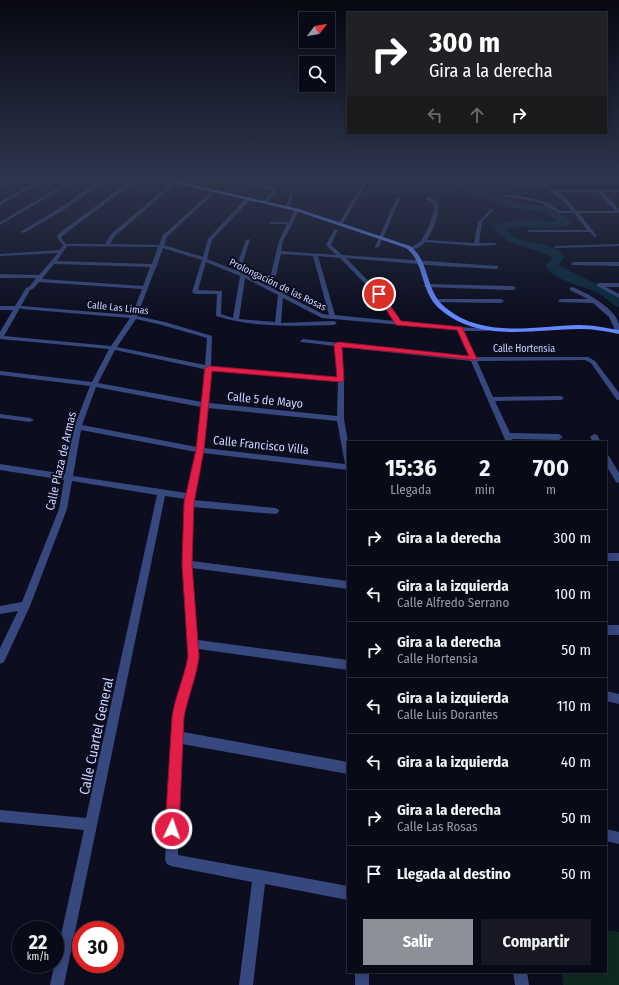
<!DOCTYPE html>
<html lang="es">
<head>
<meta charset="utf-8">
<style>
  body { margin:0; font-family:"Fira Sans Condensed",sans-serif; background:#171824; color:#f1f3f6; height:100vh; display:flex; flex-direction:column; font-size:15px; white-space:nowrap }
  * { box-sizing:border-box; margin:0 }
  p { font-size:13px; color:#999aa1 }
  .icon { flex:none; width:22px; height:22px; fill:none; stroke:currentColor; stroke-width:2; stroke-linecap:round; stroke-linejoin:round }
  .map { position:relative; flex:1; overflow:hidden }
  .details { position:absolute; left:347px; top:441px; width:260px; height:532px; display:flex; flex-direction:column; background:#090a17; border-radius:0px; box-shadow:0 2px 10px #0003,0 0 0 1px #292b36 }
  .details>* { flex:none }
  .guide { position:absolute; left:347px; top:12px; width:260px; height:122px; border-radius:0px; box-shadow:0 2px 10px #0003,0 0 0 1px #292b36; background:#202124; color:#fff; overflow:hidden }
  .needle { width:26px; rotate:59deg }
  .fabs { position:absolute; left:299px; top:12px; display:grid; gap:8px }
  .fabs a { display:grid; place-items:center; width:36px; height:36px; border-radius:0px; background:#090a17; box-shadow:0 2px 10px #0003,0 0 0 1px #292b36; font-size:20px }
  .speed { position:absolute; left:12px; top:921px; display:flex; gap:8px; font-size:20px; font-weight:700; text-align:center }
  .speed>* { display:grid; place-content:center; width:52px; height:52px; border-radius:50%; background:#090a17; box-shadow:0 2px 10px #0003,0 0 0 1px #292b36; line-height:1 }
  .speed small { font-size:10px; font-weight:400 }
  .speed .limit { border:6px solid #d22; background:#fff; color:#111 }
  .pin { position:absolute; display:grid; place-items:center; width:34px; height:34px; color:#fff; margin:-17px; border:2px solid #fff; border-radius:50%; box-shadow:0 1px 4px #0007 }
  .me { position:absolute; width:44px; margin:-22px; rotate:3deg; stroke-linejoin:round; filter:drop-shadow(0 0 3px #0008) }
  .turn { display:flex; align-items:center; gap:14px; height:84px; padding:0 16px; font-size:18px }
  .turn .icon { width:52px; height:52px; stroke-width:2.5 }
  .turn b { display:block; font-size:28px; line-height:34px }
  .lanes { display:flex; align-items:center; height:38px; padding:0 16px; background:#0003; justify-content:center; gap:20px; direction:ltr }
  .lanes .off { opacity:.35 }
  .eta { display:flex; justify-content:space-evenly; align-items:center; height:68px; text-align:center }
  .eta b { font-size:24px; font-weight:700; line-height:28px }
  .button { display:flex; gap:8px; margin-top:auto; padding:8px 16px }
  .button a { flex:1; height:46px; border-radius:0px; background:#8c9099; color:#fff; font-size:16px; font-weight:700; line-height:46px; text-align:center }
  .button a+a { background:#171824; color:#f1f3f6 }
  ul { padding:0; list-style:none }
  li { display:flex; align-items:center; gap:12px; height:56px; padding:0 16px; border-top:1px solid #292b36 }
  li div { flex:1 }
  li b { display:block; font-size:15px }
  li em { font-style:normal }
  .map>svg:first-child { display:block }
  .green { fill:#0f2921 }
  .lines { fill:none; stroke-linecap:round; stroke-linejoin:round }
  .river { fill:#09293c; fill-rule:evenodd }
  .service { stroke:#37487e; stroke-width:2.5 }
  .minor { fill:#37487e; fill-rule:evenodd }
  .secondary { fill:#6289ff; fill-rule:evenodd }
  .route { fill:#e11d48; stroke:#92132f }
  .labels { text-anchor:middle; stroke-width:4; stroke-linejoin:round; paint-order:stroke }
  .far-street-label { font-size:10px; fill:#cbd3ff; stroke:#0c0e1f }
  .street-label { font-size:12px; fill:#cbd3ff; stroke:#0c0e1f }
  .near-street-label { font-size:14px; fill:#cbd3ff; stroke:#0c0e1f }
</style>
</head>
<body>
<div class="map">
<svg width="619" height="985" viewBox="0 0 619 985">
  <rect width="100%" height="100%" fill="#0c0e1f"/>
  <path class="green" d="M606,930L619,932V985H563L562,972H606Z"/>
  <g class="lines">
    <path class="river" d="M440,179H454L513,202L553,207L570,221L571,223L570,225C548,231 527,223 506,229C519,248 551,238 565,257L558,265L617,294L619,296V307C611,305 606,297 598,293C582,285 556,282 545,266L552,258C531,243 509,252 494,227L495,225L515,220L557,221L546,212L507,207Z"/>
    <g class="service">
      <path d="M237,180L271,188L274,192L265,202"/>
      <path d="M287,207L292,195"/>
    </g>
    <g class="minor">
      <path d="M11,179H17L0,188V185Z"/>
      <path d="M41,179H46L0,205V202Z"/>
      <path d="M73,179H78L0,225V222Z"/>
      <path d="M102,179H107L67,208L24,233L20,232L63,206Z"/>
      <path d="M133,179H138L62,236L61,238L66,244H105L111,234L176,179H181L115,236L110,244L159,245L163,235L214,190L216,191L215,192L167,237L164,245L203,257L208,239L247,197H251V199L212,240L207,259L235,270L246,240L250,239L240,272L268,286L279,241L287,224H271L269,223L271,222H289L295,209H299L293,223L283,241L281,251L336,255L326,245L334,230L336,229L338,230L331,245L342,255L498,266V268L496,269L441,266L346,258L377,290L401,322L473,328H489V330L487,331H464L476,357H588L595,361L619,393V400H617L591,363L585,360L477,361L493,397L561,396L564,398L561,400L495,401L510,433L559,434L563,437L559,440L512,439L514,442H506L471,361L341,347L344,380V419L348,442V470L203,453L194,500L275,508L278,509L279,511L278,513L275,514L193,507L192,561L348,581V589L192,568L198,640L348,660V670L198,649C200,667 191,685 187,701C184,712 183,722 183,732L348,762V774L182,744L178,855L348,886V900L265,884L253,985H239L252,882L171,866L167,864L165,860L173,717L189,657L183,564L186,499L165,496L64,985H50L84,830L0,822V810L86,818L157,495L72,481L67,509L30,606L4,662L0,664V648L18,611L0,614V606L22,602L59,509L64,480L0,470V464L65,474L74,427L90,386L0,375V371L92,382L109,349L0,339V332L13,310H0V306H15L26,288L30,286L36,278H0V274L39,275L58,253L0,256V254L60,250L63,245L57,238L58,234ZM67,246L158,247L152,264L57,261ZM163,248L202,260L192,292L195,294H217L216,316C255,328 294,326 334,325L337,323L334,321L281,323L283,298L322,318L458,330L469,357L303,339L300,341L301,342L335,346L338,378L211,366L212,336L165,322L137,316L156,267L158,266L157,265ZM281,254L313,256L329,315L323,314L284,294L283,292H279L273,288ZM318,256L340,258L373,292L395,321L335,315ZM206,262L240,276L233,318L221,314L222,291L198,290ZM54,264L150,267L143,286L42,279ZM245,278L278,295L275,322L239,319ZM39,282L142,289L132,315L21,306L30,290L34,288ZM20,308L22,309L130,318L111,346L4,336ZM136,319L162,325L207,338L205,365L117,347ZM115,350L204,369L202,402L98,383ZM211,370L338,382L337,416L209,403ZM96,387L201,407L197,447L82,425ZM208,408L337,421L345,464L204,448ZM81,430L196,452L187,493L73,476Z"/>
      <path d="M365,179H369L343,223L339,224V223Z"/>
      <path d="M536,179H541L554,190H619V192H603L619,209V213H579L597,236L595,237L590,232H530L528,231V230H587L574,213H559L545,205L538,202L498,195L500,194L531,198L548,203L560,211H572L564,202L546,187L486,182L484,181L486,180L542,184ZM557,192H598L615,211H576L568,200Z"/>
      <path d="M426,197C448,198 434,229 427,240L474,243L478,222L491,209L493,210L482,222L479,243H495L497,244L495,245L476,246L425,242L420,247L410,250V248L421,241L429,226L435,207L433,203L426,199Z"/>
      <path d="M398,198L400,199L379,247L375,248V247L396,199Z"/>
      <path d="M619,244V246L556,248L554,247L556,246Z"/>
      <path d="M574,262H619V266L572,265L571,264Z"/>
      <path d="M599,283H619V287H606L619,294V298L597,286L596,285Z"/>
      <path d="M427,284L513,286L516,288L513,290L425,287L424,286Z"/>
      <path d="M572,287C586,292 615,308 619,324C619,327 619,331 619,334L616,332L609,317L593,303L559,302L558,301L561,299H588L570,290V288Z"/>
      <path d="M435,299H501L504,301L501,303L433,302L432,301Z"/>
      <path d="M0,414L30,418L34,420L30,422L0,418Z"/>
      <path d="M594,434L597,435L601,442H593L590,437Z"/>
      <path d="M606,455L609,456L619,473V483L616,482L606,465Z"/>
      <rect x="606" y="553" width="13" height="8"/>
      <rect x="606" y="625" width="13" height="10"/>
      <path d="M606,691L619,694V704L606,701Z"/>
      <path d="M606,829L619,832V844L606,841Z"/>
      <rect x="355" y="972" width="14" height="13"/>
      <path d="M513,972H527L529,985H515Z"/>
    </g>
    <path class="secondary" d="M157,179H166L299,209L410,246C431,262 424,290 446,308C484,339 535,326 579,325C593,325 606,328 619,330V334C606,331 593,329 580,329C534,329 480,343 441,310C419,292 426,263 406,248L296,211Z"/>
  </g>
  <linearGradient id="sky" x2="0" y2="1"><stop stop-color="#070811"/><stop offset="0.56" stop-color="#2e364d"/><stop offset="1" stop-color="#2e364d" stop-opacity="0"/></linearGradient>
  <rect width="619" height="317" fill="url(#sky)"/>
  <path class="route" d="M379,292H381L401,321L462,327L477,359L476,360L342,347L344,380L341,382L212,371L204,450L194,503L192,564L199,657C196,678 188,697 184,717L179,829L177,834L172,836L167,834L165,829L172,717C175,697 184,678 188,657L182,564L184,503L196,450L205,368L209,366L337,377L334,344L338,342L469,356L457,330L396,325L376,294Z"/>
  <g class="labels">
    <g class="far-street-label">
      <text transform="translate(278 284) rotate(26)" y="4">Prolongación de las Rosas</text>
      <text transform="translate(118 307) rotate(6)" y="4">Calle Las Limas</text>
      <text x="524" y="352">Calle Hortensia</text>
    </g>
    <g class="street-label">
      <text transform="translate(265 400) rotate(6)" y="4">Calle 5 de Mayo</text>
      <text transform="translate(261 445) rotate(6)" y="4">Calle Francisco Villa</text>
      <text transform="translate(61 461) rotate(-77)" y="4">Calle Plaza de Armas</text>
    </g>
    <g class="near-street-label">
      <text transform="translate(96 736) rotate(-78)" y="5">Calle Cuartel General</text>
    </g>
  </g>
</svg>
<div class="fabs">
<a><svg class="needle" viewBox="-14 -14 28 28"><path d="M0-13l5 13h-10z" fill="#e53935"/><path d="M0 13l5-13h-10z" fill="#999aa1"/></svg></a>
<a><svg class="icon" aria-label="search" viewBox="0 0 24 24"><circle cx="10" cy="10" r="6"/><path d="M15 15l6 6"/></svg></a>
</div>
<div class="speed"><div>22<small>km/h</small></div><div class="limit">30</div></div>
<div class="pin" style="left:379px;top:294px;background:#d93025"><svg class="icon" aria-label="arrive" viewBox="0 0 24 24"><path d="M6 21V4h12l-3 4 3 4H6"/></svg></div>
<svg class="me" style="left:172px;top:829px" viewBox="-20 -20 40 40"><circle r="17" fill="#e11d48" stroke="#fff" stroke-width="3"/><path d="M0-11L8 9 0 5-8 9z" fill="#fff"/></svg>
<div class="guide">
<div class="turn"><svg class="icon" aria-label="right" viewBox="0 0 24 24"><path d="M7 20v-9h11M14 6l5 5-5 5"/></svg><div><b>300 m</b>Gira a la derecha</div></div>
<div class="lanes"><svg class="icon off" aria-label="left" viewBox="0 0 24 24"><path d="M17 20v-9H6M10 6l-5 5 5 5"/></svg><svg class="icon off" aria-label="ahead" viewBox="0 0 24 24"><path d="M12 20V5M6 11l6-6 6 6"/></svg><svg class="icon" aria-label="right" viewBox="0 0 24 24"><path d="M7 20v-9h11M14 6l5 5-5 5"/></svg></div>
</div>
<section class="details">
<div class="eta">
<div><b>15:36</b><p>Llegada</p></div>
<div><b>2</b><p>min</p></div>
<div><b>700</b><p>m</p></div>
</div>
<ul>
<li><svg class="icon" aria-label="right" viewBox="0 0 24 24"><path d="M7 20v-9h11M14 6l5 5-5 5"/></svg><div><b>Gira a la derecha</b></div><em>300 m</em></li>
<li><svg class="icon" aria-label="left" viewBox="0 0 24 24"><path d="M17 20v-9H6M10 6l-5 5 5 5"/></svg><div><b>Gira a la izquierda</b><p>Calle Alfredo Serrano</p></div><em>100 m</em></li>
<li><svg class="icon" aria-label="right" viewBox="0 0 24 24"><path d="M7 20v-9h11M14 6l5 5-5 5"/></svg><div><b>Gira a la derecha</b><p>Calle Hortensia</p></div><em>50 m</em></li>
<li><svg class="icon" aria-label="left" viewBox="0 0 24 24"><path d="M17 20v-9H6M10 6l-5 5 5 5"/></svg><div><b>Gira a la izquierda</b><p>Calle Luis Dorantes</p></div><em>110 m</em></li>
<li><svg class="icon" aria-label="left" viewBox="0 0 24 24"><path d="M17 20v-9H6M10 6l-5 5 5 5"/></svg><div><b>Gira a la izquierda</b></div><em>40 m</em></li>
<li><svg class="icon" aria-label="right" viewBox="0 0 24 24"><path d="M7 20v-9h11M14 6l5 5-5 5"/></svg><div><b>Gira a la derecha</b><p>Calle Las Rosas</p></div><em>50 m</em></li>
<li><svg class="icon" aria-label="arrive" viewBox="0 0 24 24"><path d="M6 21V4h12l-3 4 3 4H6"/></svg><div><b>Llegada al destino</b></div><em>50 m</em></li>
</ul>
<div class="button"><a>Salir</a><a>Compartir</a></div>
</section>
</div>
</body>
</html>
